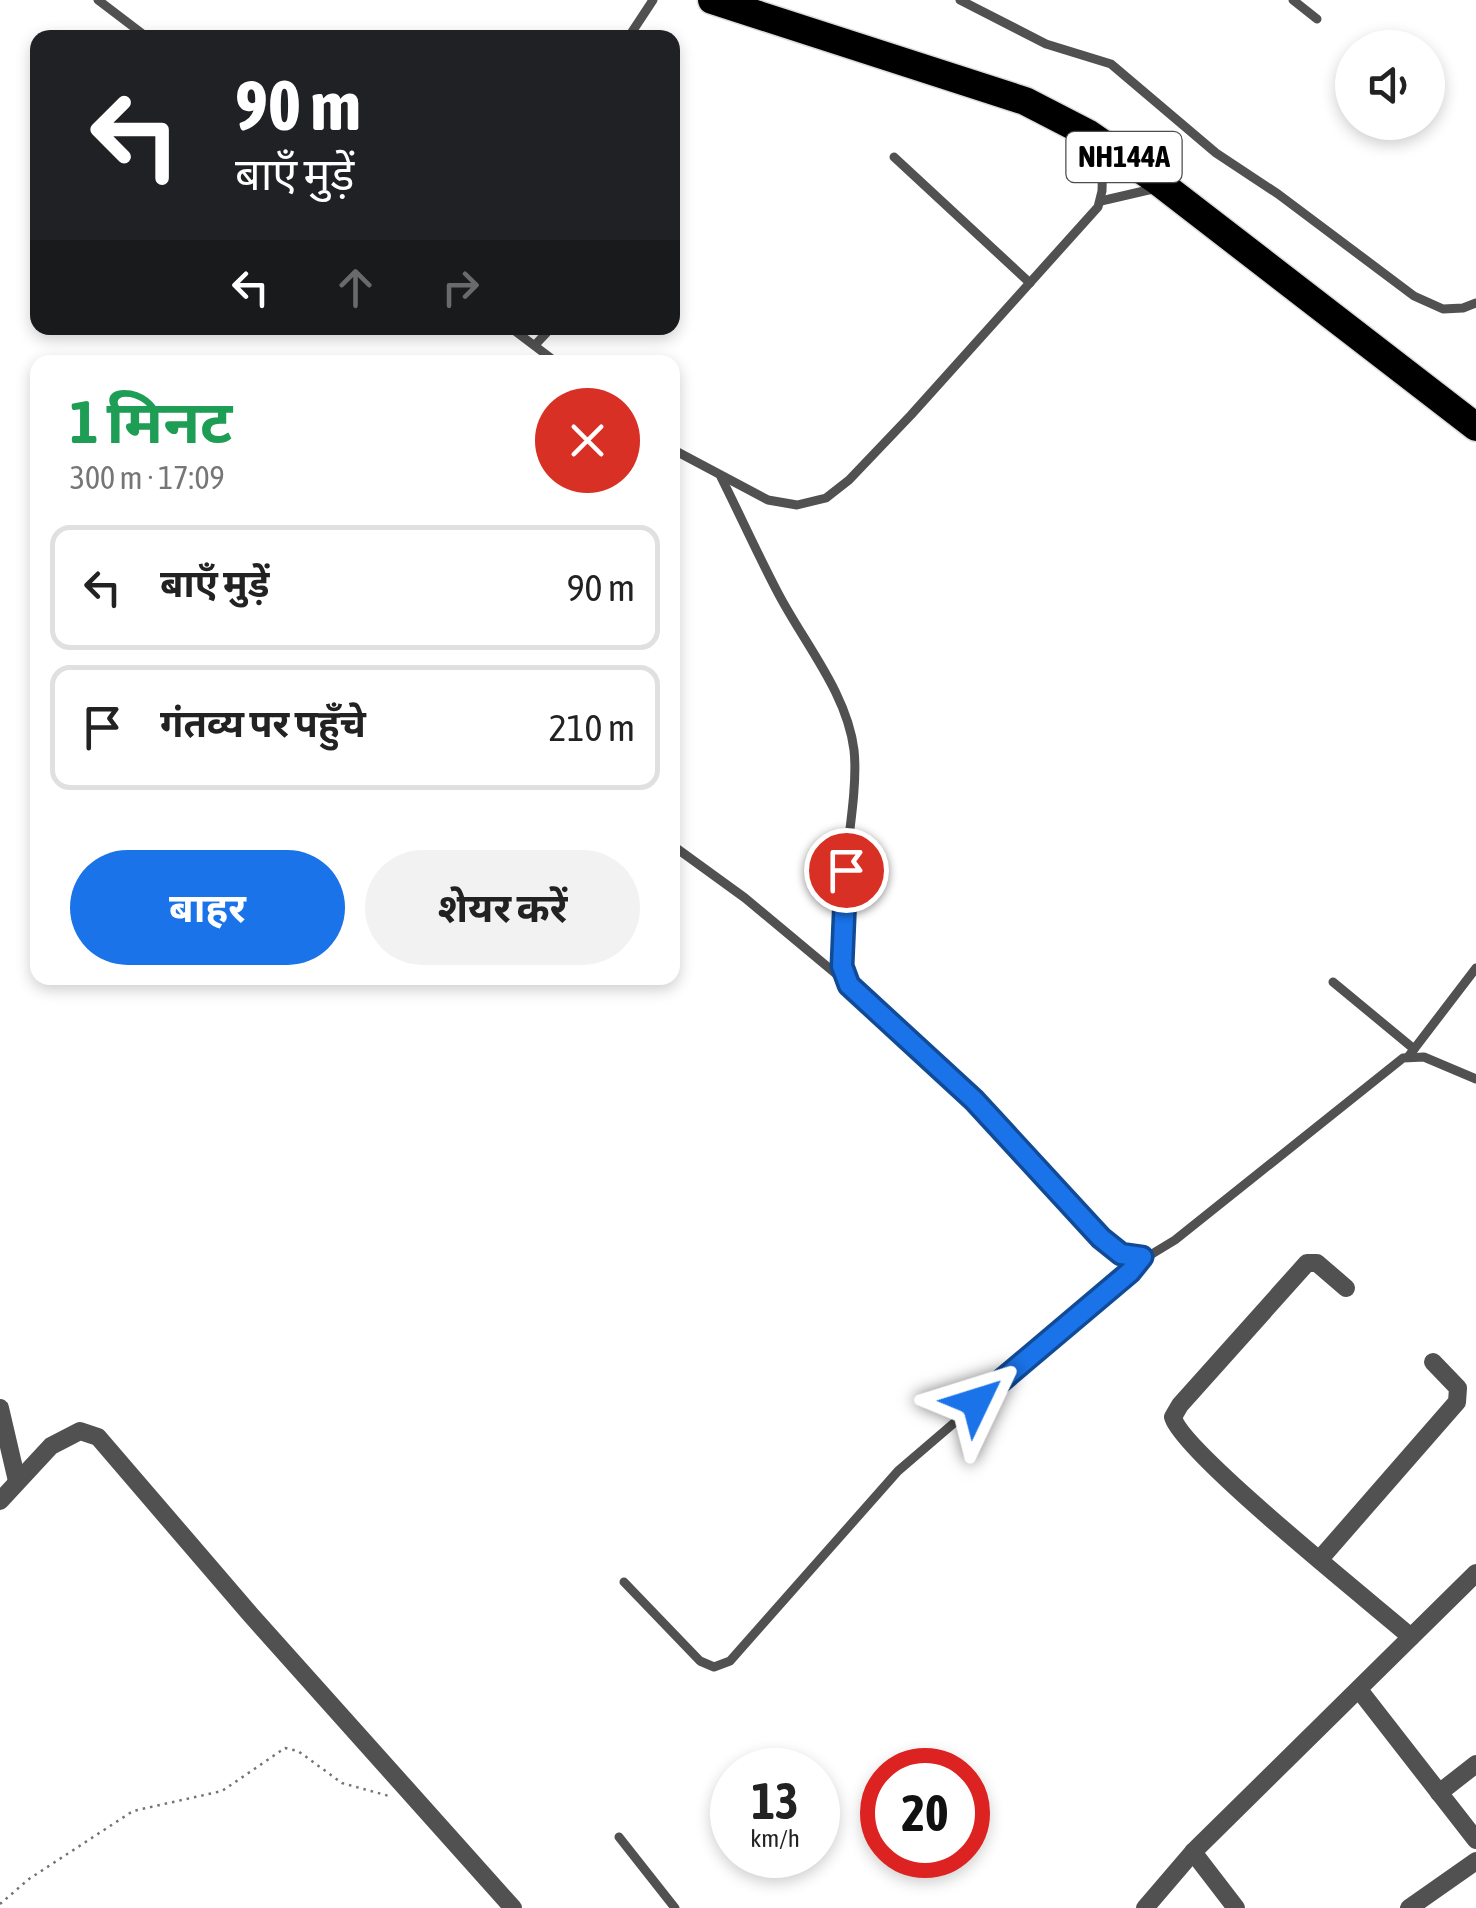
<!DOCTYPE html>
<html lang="hi">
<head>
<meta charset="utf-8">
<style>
  body { margin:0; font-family:"Asap Condensed","Noto Sans Devanagari",sans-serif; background:#f2f2f2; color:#222; height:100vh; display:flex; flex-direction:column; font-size:38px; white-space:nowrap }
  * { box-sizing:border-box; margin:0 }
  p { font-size:32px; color:#767676 }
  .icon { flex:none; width:55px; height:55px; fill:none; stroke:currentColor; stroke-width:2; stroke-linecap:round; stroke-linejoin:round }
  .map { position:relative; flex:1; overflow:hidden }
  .panel { position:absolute; left:30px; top:355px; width:650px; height:630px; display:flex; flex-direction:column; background:#fff; border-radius:20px; box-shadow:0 5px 15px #0003 }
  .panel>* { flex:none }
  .top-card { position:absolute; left:30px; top:30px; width:650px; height:305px; border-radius:20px; box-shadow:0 5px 15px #0003; background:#202124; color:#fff; overflow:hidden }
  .tools { position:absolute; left:1335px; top:30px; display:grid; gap:20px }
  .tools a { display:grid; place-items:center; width:110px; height:110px; border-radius:50%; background:#fff; box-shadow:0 5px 15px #0003; font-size:50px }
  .speed { position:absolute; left:710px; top:1748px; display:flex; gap:20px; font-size:50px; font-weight:700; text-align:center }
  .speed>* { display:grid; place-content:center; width:130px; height:130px; border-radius:50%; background:#fff; box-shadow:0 5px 15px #0003; line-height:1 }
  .speed small { font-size:25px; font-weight:400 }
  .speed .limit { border:15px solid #d22; background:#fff; color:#111 }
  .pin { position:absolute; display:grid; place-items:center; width:85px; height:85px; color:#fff; margin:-42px; border:5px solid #fff; border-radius:50%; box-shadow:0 2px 10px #0007 }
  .me { position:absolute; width:110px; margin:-55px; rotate:49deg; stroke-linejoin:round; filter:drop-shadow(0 0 8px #0008) }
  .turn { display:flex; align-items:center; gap:35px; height:210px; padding:0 40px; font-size:45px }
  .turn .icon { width:130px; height:130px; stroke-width:2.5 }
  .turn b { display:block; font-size:70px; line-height:85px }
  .lanes { display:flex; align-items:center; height:95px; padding:0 40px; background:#0003; justify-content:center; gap:50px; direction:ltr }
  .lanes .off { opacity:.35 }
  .round { display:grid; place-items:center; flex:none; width:105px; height:105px; border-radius:52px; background:#f2f2f2 }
  .head { display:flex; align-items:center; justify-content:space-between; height:170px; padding:0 40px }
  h1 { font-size:60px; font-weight:700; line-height:75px; color:#1e9e55 }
  .primary-button { display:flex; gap:20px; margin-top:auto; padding:20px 40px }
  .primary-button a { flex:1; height:115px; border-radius:60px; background:#1a73e8; color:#fff; font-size:40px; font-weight:700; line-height:115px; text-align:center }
  .primary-button a+a { background:#f2f2f2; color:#222 }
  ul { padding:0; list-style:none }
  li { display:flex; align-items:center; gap:30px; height:125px; margin:0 20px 15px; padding:0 20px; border:5px solid #e0e0e0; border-radius:20px }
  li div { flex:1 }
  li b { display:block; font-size:38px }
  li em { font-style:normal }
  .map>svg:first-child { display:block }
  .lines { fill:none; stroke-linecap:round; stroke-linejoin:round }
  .trunk-casing { stroke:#dbdbdb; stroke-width:31 }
  .path { stroke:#737373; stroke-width:2.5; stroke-dasharray:2.5 5; stroke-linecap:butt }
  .service { stroke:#515151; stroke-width:9 }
  .minor { stroke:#515151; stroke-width:18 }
  .trunk { stroke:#000; stroke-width:28 }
  .route-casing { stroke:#114b97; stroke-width:25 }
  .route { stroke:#1a73e8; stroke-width:18 }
  .labels { text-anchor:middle; stroke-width:8; stroke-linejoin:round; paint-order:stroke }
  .shield { fill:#fff; stroke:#4c4c4c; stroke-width:2.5 }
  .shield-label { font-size:30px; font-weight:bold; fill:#000 }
</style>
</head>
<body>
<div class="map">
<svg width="1476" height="1908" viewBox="0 0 1476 1908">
  <rect width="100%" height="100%" fill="#fff"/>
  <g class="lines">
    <defs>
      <path id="trunk" d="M712,0L1025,101L1089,134L1156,180L1476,427"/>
    </defs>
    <use href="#trunk" class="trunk-casing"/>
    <path class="path" d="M0,1904L29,1879L133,1811L222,1791L285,1748L298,1751L342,1783L389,1796"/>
    <g class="service">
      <path d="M98,0L148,38"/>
      <path d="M960,0L1046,44L1111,64L1216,153L1278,194L1414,296L1443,309L1463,308L1476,303"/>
      <path d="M1293,0L1317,19"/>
      <path d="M628,38L653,0"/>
      <path d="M894,157L1030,283"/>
      <path d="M1101,201L1157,188"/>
      <path d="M511,328L556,362"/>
      <path d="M535,345L551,328"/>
      <path d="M672,449L768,500L797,505L826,498L849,480L911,415L1098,207L1102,191L1103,152"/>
      <path d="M721,477C740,515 758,555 778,593C804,643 847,693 854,750C861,813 824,931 849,985L974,1100L1113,1249L1147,1257L1175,1240L1403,1058L1424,1057L1476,1079"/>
      <path d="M672,845L745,898L847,983"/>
      <path d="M1333,982L1414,1049"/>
      <path d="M1408,1057L1476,968"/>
      <path d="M624,1582L700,1661L714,1667L730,1661L898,1471L1130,1272L1142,1257"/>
      <path d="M619,1837L675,1908"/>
    </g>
    <g class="minor">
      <path d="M1346,1288L1317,1263H1307L1180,1405L1173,1417C1180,1450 1373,1604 1411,1637"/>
      <path d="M0,1408L17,1481"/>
      <path d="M0,1501L51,1446L80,1431L98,1437L250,1614L513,1908"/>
      <path d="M1320,1559L1457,1402L1458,1388L1433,1362"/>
      <path d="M1360,1691L1476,1840"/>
      <path d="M1439,1793L1476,1764"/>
      <path d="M1193,1852L1236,1908"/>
      <path d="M1145,1908L1193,1852L1476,1573"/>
      <path d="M1409,1908L1476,1861"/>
    </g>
    <use href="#trunk" class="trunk"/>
  </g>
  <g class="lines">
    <defs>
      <path id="route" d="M846,870L842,966L849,985L974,1100L1101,1238L1121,1254L1142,1257L1130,1272L976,1402"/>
    </defs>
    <use href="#route" class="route-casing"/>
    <use href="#route" class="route"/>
  </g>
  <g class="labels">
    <rect class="shield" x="1066.5" y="132" width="115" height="50" rx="8"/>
    <g class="shield-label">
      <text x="1124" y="167">NH144A</text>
    </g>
  </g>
</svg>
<div class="tools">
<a><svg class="icon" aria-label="sound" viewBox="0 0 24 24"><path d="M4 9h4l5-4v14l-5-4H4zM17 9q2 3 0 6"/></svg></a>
</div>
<div class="speed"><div>13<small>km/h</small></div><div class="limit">20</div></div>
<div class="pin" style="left:846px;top:870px;background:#d93025"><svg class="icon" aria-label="arrive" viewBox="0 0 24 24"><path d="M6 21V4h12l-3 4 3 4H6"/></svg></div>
<svg class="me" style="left:976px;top:1402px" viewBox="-20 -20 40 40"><path d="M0-17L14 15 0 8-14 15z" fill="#1a73e8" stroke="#fff" stroke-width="4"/></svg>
<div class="top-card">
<div class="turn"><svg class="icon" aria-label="left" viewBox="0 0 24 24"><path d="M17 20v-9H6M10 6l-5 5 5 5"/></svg><div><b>90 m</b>बाएँ मुड़ें</div></div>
<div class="lanes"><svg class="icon" aria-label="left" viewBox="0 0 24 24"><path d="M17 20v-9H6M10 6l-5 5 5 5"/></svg><svg class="icon off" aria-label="ahead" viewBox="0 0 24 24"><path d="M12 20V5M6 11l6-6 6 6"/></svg><svg class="icon off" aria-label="right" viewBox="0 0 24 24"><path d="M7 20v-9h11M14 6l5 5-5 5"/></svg></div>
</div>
<section class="panel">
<div class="head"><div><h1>1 मिनट</h1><p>300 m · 17:09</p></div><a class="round" style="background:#d93025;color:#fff"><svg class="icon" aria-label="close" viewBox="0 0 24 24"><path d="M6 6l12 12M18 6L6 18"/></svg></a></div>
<ul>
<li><svg class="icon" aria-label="left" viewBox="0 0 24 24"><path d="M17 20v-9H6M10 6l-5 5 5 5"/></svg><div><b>बाएँ मुड़ें</b></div><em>90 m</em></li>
<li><svg class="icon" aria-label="arrive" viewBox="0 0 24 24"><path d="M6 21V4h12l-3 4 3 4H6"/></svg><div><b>गंतव्य पर पहुँचे</b></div><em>210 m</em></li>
</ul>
<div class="primary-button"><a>बाहर</a><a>शेयर करें</a></div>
</section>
</div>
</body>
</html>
